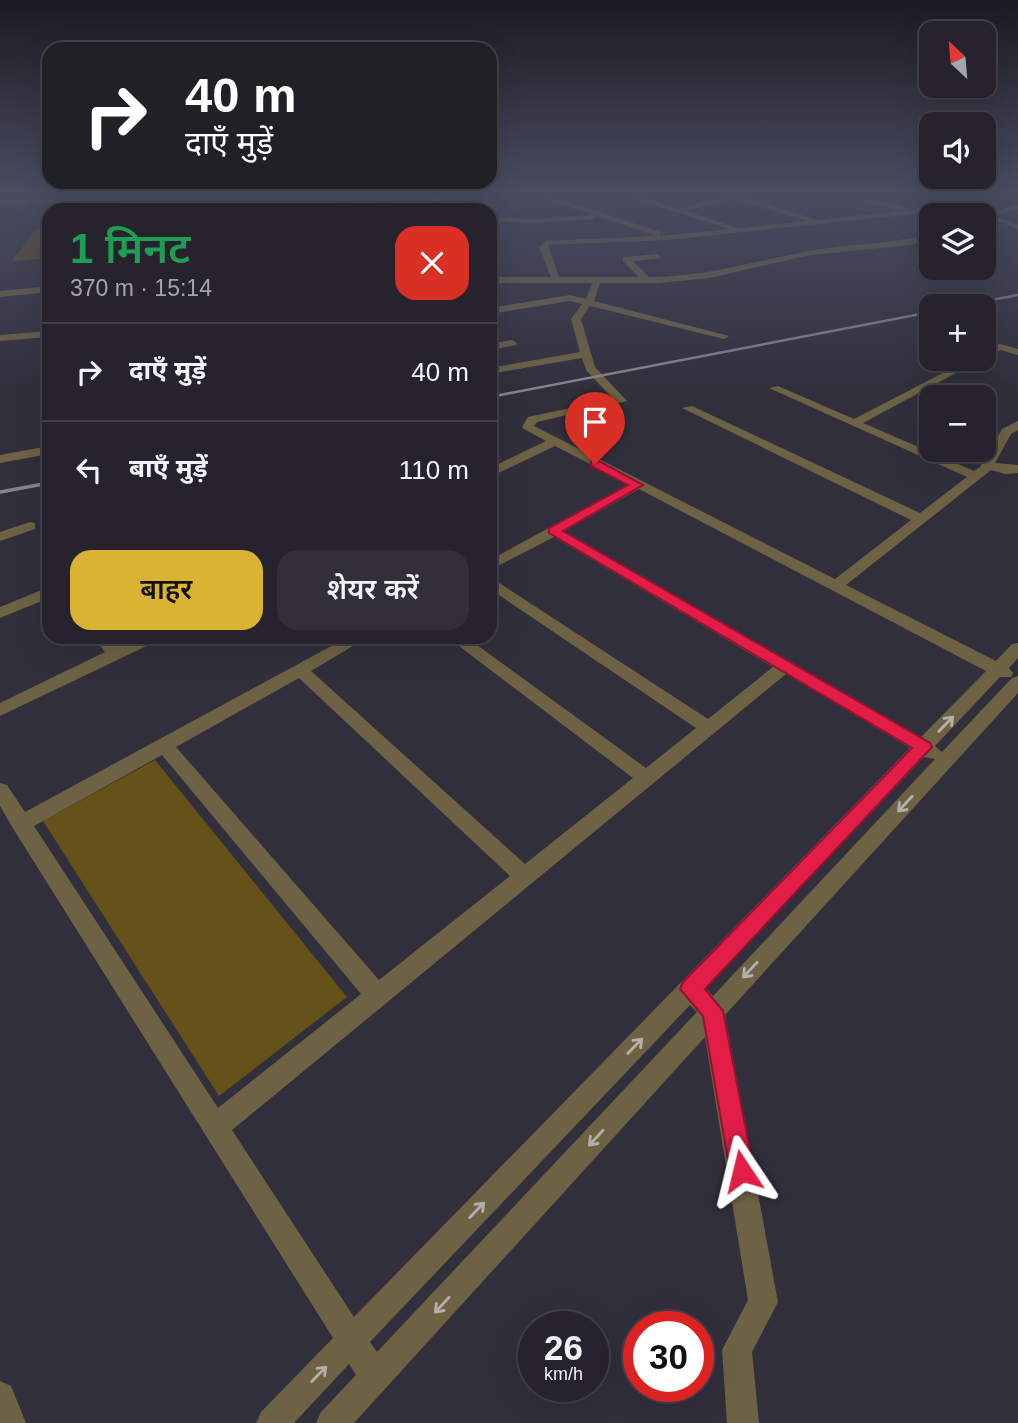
<!DOCTYPE html>
<html lang="hi">
<head>
<meta charset="utf-8">
<style>
  body { margin:0; font-family:Arial,"Noto Sans Devanagari",sans-serif; background:#322f3a; color:#f1f3f6; height:100vh; display:flex; flex-direction:column; font-size:26px; white-space:nowrap }
  * { box-sizing:border-box; margin:0 }
  p { font-size:23px; color:#a4a4aa }
  .icon { flex:none; width:38px; height:38px; fill:none; stroke:currentColor; stroke-width:2; stroke-linecap:round; stroke-linejoin:round }
  .map { position:relative; flex:1; overflow:hidden }
  .details { position:absolute; left:42px; top:203px; width:455px; height:441px; display:flex; flex-direction:column; background:#26232e; border-radius:21px; box-shadow:0 7px 28px #0002,0 0 0 2px #42404a }
  .details>* { flex:none }
  .guide { position:absolute; left:42px; top:42px; width:455px; height:147px; border-radius:21px; box-shadow:0 7px 28px #0002,0 0 0 2px #42404a; background:#202124; color:#fff; overflow:hidden }
  .needle { width:46px; rotate:334deg }
  .fabs { position:absolute; left:919px; top:21px; display:grid; gap:14px }
  .fabs a { display:grid; place-items:center; width:77px; height:77px; border-radius:14px; background:#26232e; box-shadow:0 7px 28px #0002,0 0 0 2px #42404a; font-size:35px }
  .speed { position:absolute; left:518px; top:1311px; display:flex; gap:14px; font-size:35px; font-weight:700; text-align:center }
  .speed>* { display:grid; place-content:center; width:91px; height:91px; border-radius:50%; background:#26232e; box-shadow:0 7px 28px #0002,0 0 0 2px #42404a; line-height:1 }
  .speed small { font-size:18px; font-weight:400 }
  .speed .limit { border:10px solid #d22; background:#fff; color:#111 }
  .pin { position:absolute; display:grid; place-items:center; width:60px; height:60px; color:#fff; margin:-72px -30px; border-radius:50% 50% 50% 0; rotate:-45deg; box-shadow:0 0 7px #0007 }
  .pin .icon { rotate:45deg }
  .me { position:absolute; width:77px; margin:-38px; rotate:350deg; stroke-linejoin:round; filter:drop-shadow(0 0 5px #0008) }
  .turn { display:flex; align-items:center; gap:24px; height:147px; padding:0 28px; font-size:32px }
  .turn .icon { width:91px; height:91px; stroke-width:2.5 }
  .turn b { display:block; font-size:49px; line-height:60px }
  .round { display:grid; place-items:center; flex:none; width:74px; height:74px; border-radius:21px; background:#322f3a }
  .summary { display:flex; align-items:center; justify-content:space-between; height:119px; padding:0 28px }
  h1 { font-size:42px; font-weight:600; line-height:52px; color:#1e9e55 }
  .button { display:flex; gap:14px; margin-top:auto; padding:14px 28px }
  .button a { flex:1; height:80px; border-radius:21px; background:#dab333; color:#111; font-size:28px; font-weight:600; line-height:80px; text-align:center }
  .button a+a { background:#322f3a; color:#f1f3f6 }
  ul { padding:0; list-style:none }
  li { display:flex; align-items:center; gap:21px; height:98px; padding:0 28px; border-top:2px solid #42404a }
  li div { flex:1 }
  li b { display:block; font-size:26px }
  li em { font-style:normal }
  .map>svg:first-child { display:block }
  .green { fill:#645218 }
  .lines { fill:none; stroke-linecap:round; stroke-linejoin:round }
  .minor { fill:#6d6244; fill-rule:evenodd }
  .rail-far1 { stroke:#85838e; stroke-width:2.5 }
  .rail { stroke:#85838e; stroke-width:3.5 }
  .oneway { stroke:#b4afa8 }
  .route { fill:#e11d48; stroke:#92132f; stroke-width:2 }
</style>
</head>
<body>
<div class="map">
<svg width="1018" height="1423" viewBox="0 0 1018 1423">
  <rect width="100%" height="100%" fill="#322f3d"/>
  <g class="green">
    <path d="M36,229H49V258L12,261Z"/>
    <path d="M155,760L347,997L219,1096L43,821Z"/>
  </g>
  <g class="lines">
    <g class="minor">
      <path d="M346,191H352L342,210H334Z"/>
      <path d="M386,191H392L381,208H375Z"/>
      <path d="M438,191H444L434,210H426Z"/>
      <path d="M488,191H494L487,210H479Z"/>
      <path d="M610,191L640,197L673,191L647,199L678,209L741,191L744,193L740,195L759,201L810,191L767,203L816,220L901,211L827,191L905,207L904,211L1001,191L913,214L668,240L548,245L559,277H639L623,261V257L658,254L661,258L633,261L649,277C704,277 756,261 809,251C851,243 890,245 931,233V238L910,245L811,255L709,278L659,283H600L594,301L729,336L724,339L590,306L581,319L595,367L627,401L537,422L534,426L835,579L911,520L682,408L692,406L920,513L967,477L769,388L778,386L854,419L970,359H982L863,423L974,471L980,467L1002,429L1018,421V430L1011,434L995,463L1018,465V473L1005,474L991,470L846,585L996,661L1012,644L1018,643V658L1009,668L1013,673L1011,677H1000L935,746L942,752L1012,678L1018,676V693L725,1015L778,1302L752,1352L759,1423H727L722,1350L748,1300L705,1037L354,1423H316L321,1412L356,1375L349,1364L294,1423H256L261,1412L333,1338L14,830L0,806V783L7,785L25,812L348,637H368L311,671L525,864L633,778L447,637H466L646,768L696,728L490,589V577L708,719L773,667L554,537L490,570V560L629,484L555,446L490,477V468L546,441L524,429L522,427L528,417L613,399L586,370L582,358L490,374V368L580,352L571,319L582,304L570,301L490,314V308L570,295L586,299L592,283H490V277H551L539,247L546,241L657,236L596,216L593,219L533,223L490,221V217L533,219L593,215L539,196L541,193L661,232L660,236L730,229ZM733,198L807,221L738,228L686,211ZM639,489L986,671L921,737L564,531ZM786,674L910,748L354,1317L232,1130ZM299,678L510,876L379,980L176,747ZM162,755L361,994L218,1108L34,826ZM924,757L935,759L713,996L705,988ZM690,1005L697,1012L377,1352L370,1342Z"/>
      <path d="M0,199L124,201L128,203H0Z"/>
      <path d="M1018,205V209L992,216L1018,224V229L981,215Z"/>
      <path d="M155,208H246L250,210H151Z"/>
      <path d="M49,286V292L0,297V291Z"/>
      <path d="M49,331V337L0,341V335Z"/>
      <path d="M512,340L517,343L516,345L490,350V344Z"/>
      <path d="M1000,344L1018,349V355L1001,350L984,358V351Z"/>
      <path d="M49,446V454L0,463V455Z"/>
      <path d="M30,522L35,523V529L0,541V532Z"/>
      <path d="M49,587V598L0,618V607Z"/>
      <path d="M93,637H110L118,646L138,637H159L157,641L0,716V703L105,652Z"/>
      <path d="M0,1381L11,1386L26,1423H0Z"/>
    </g>
    <g class="rail-far1">
      <path d="M960,306L1018,295"/>
      <path d="M490,397L931,312"/>
    </g>
    <path class="rail" d="M0,492L49,483"/>
  </g>
  <defs><path id="oneway-shaft" d="M-6 0H5M1.5-3L5.5 0L1.5 3" fill="none" stroke-width="1.6" stroke-linecap="round" stroke-linejoin="round" transform="scale(1.75)"/></defs>
  <g class="oneway">
    <use href="#oneway-shaft" transform="translate(946 724) rotate(-46)"/>
    <use href="#oneway-shaft" transform="translate(905 804) rotate(133)"/>
    <use href="#oneway-shaft" transform="translate(750 970) rotate(133)"/>
    <use href="#oneway-shaft" transform="translate(635 1046) rotate(-46)"/>
    <use href="#oneway-shaft" transform="translate(596 1138) rotate(133)"/>
    <use href="#oneway-shaft" transform="translate(477 1210) rotate(-46)"/>
    <use href="#oneway-shaft" transform="translate(442 1305) rotate(133)"/>
    <use href="#oneway-shaft" transform="translate(319 1374) rotate(-46)"/>
  </g>
  <linearGradient id="sky" x2="0" y2="1"><stop stop-color="#1c1a22"/><stop offset="0.49" stop-color="#494d62"/><stop offset="1" stop-color="#494d62" stop-opacity="0"/></linearGradient>
  <rect width="1018" height="390" fill="url(#sky)"/>
  <path class="route" d="M591,461H599L643,485L563,531L930,743L932,747L705,989L723,1011L754,1171L750,1180L742,1183L733,1180L730,1171L703,1016L680,989L683,982L912,748L549,533V528L628,485L591,466Z"/>
</svg>
<div class="fabs">
<a><svg class="needle" viewBox="-14 -14 28 28"><path d="M0-13l5 13h-10z" fill="#e53935"/><path d="M0 13l5-13h-10z" fill="#a4a4aa"/></svg></a>
<a><svg class="icon" aria-label="sound" viewBox="0 0 24 24"><path d="M4 9h4l5-4v14l-5-4H4zM17 9q2 3 0 6"/></svg></a>
<a><svg class="icon" aria-label="layers" viewBox="0 0 24 24"><path d="M12 4l9 5-9 5-9-5zM3 14l9 5 9-5"/></svg></a>
<a>+</a>
<a>−</a>
</div>
<div class="speed"><div>26<small>km/h</small></div><div class="limit">30</div></div>
<div class="pin" style="left:595px;top:464px;background:#d93025"><svg class="icon" aria-label="arrive" viewBox="0 0 24 24"><path d="M6 21V4h12l-3 4 3 4H6"/></svg></div>
<svg class="me" style="left:742px;top:1171px" viewBox="-20 -20 40 40"><path d="M0-17L14 15 0 8-14 15z" fill="#e11d48" stroke="#fff" stroke-width="4"/></svg>
<div class="guide">
<div class="turn"><svg class="icon" aria-label="right" viewBox="0 0 24 24"><path d="M7 20v-9h11M14 6l5 5-5 5"/></svg><div><b>40 m</b>दाएँ मुड़ें</div></div>
</div>
<section class="details">
<div class="summary"><div><h1>1 मिनट</h1><p>370 m · 15:14</p></div><a class="round" style="background:#d93025;color:#fff"><svg class="icon" aria-label="close" viewBox="0 0 24 24"><path d="M6 6l12 12M18 6L6 18"/></svg></a></div>
<ul>
<li><svg class="icon" aria-label="right" viewBox="0 0 24 24"><path d="M7 20v-9h11M14 6l5 5-5 5"/></svg><div><b>दाएँ मुड़ें</b></div><em>40 m</em></li>
<li><svg class="icon" aria-label="left" viewBox="0 0 24 24"><path d="M17 20v-9H6M10 6l-5 5 5 5"/></svg><div><b>बाएँ मुड़ें</b></div><em>110 m</em></li>
</ul>
<div class="button"><a>बाहर</a><a>शेयर करें</a></div>
</section>
</div>
</body>
</html>
